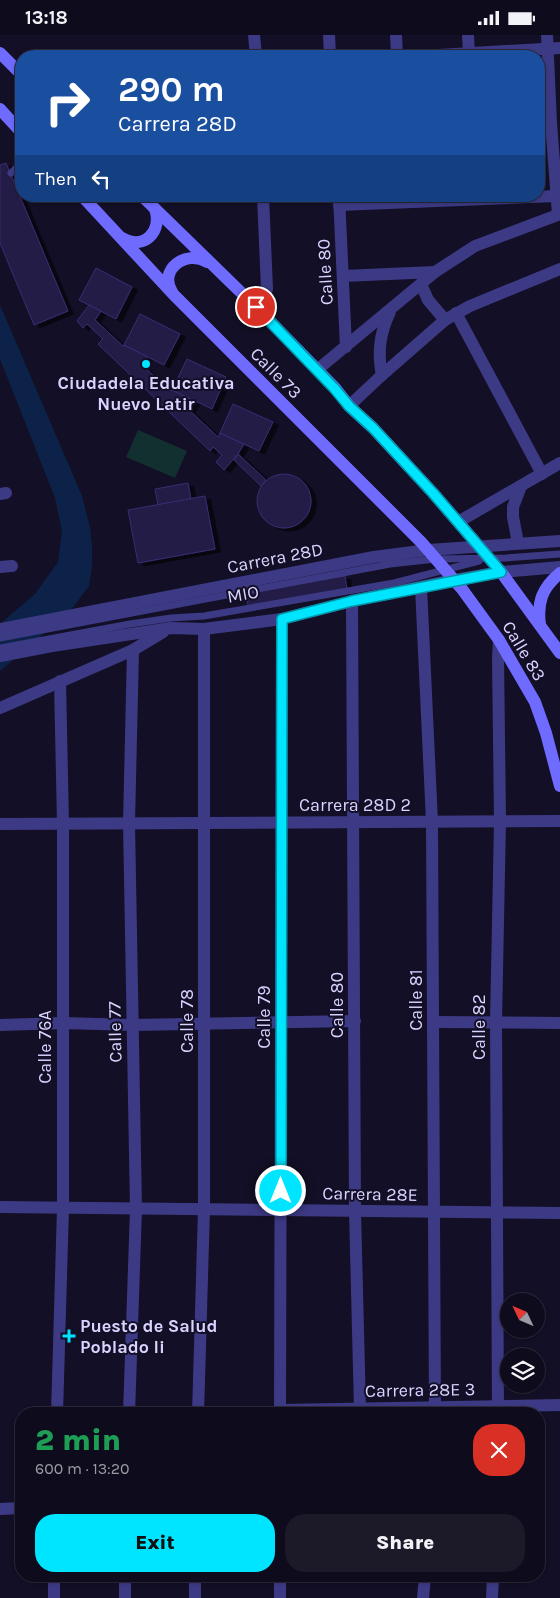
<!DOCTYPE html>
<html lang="en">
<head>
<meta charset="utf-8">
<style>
  body { margin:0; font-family:Karla,sans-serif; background:#1c1929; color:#f1f3f6; height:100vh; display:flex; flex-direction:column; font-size:19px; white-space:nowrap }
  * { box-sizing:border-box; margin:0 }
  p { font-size:16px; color:#9b9ba3 }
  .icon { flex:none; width:28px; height:28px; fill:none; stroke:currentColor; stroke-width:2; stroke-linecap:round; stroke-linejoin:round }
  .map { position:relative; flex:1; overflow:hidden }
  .details { position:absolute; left:15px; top:1372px; width:530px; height:175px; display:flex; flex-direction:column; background:#0e0b1c; border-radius:20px; box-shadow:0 1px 4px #0004,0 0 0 1px #2e2b3b }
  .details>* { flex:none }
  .hud { position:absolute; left:15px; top:15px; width:530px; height:152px; border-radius:20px; box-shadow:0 1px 4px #0004,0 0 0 1px #2e2b3b; background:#1a4fa0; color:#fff; overflow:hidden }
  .needle { width:32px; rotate:314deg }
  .fabs { position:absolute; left:500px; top:1258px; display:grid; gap:10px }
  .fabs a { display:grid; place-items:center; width:45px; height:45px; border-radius:50%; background:#0e0b1c; box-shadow:0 1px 4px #0004,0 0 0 1px #2e2b3b; font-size:25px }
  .pin { position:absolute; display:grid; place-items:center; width:42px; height:42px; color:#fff; margin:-21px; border:2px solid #fff; border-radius:50%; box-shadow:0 1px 5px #0007 }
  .me { position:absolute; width:55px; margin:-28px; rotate:0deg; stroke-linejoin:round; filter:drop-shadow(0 0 4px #0008) }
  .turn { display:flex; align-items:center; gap:18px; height:105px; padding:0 20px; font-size:22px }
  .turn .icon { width:65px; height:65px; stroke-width:2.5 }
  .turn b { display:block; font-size:35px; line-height:42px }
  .then { display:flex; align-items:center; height:48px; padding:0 20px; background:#0003; gap:10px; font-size:19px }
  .round { display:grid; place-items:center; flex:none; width:52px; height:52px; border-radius:20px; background:#1c1929 }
  .overview { display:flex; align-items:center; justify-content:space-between; height:85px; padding:0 20px }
  h1 { font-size:30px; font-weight:800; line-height:38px; color:#1e9e55 }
  .action { display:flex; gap:10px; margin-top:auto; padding:10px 20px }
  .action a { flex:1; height:58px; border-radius:20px; background:#00e5ff; color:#111; font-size:20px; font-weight:800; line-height:58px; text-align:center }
  .action a+a { background:#1c1929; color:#f1f3f6 }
  .status { display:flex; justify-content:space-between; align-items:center; height:35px; padding:0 25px; background:#0e0b1c; direction:ltr }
  .status svg { height:14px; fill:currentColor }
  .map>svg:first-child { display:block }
  .green { fill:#12302f }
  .water { fill:#0c2248 }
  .building { fill:#241b47; stroke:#3b2d73; filter:url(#shadow) }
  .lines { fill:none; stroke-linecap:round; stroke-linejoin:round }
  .service { stroke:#3d3a85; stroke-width:7 }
  .minor { stroke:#3d3a85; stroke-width:12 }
  .tertiary { stroke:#3d3a85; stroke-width:12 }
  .secondary { stroke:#6f6bff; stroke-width:12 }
  .route-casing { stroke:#0095a6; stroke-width:12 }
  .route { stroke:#00e5ff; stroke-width:9 }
  .poi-dot { fill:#00e5ff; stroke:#130f26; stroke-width:2 }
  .labels { text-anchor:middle; stroke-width:4; stroke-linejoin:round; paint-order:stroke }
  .street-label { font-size:18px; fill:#d9d4ff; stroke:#130f26 }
  .poi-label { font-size:18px; font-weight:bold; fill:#d9d4ff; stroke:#130f26 }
</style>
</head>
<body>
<div class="status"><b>13:18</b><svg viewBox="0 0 49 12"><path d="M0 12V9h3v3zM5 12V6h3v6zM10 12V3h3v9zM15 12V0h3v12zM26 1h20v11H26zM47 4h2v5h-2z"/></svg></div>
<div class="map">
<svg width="560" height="1563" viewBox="0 0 560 1563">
  <defs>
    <filter id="shadow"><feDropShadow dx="5.5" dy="3" stdDeviation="0" flood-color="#0009"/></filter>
  </defs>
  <rect width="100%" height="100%" fill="#130f26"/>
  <path class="green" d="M138,395L187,416L175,443L126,422Z"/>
  <path class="water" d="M0,270L82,461L90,492L92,510V530L89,551L70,576L0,636V589L35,559L58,527L62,496L55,463L0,324Z"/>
  <g class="building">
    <path d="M6,128L68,276L34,290L0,208V130Z"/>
    <path d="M96,233L132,252L116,284L79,265Z"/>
    <path d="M89,270L101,276L95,285L123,311L124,310L147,321L142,330L171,356L172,355L195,366L189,375L218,402L220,398L244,409L238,419L224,435L216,427L222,420L213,412L210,416L98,309L103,304L87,289L83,293L77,286Z"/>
    <path d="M140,279L180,299L164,330L124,310Z"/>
    <path d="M187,324L226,342L212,374L172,355Z"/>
    <path d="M233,369L273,387L259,416L220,398Z"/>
    <path d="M238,419L266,445L261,451L234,425Z"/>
    <circle cx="284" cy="466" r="27"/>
    <path d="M188,448L191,464L158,470L155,454Z"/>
    <path d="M205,461L215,514L138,528L128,475Z"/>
    <path d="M345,541L347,554L248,571L246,558Z"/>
  </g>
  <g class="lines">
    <g class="service">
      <path d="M11,138L21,128"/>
      <path d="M0,603L390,529L436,524L506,523L560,519"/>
      <path d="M0,613L130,589L171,583L204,581L394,548L479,526"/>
    </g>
    <g class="minor">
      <path d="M254,0L256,21"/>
      <path d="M329,0L330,21"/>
      <path d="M396,0L397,21"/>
      <path d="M468,0L469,19"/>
      <path d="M547,0L551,88L558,179"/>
      <path d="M339,161L346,312"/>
      <path d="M339,170L556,161"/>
      <path d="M343,241L435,237"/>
      <path d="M421,249L428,265L445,285"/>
      <path d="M256,272L264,264L267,254L263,161"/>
      <path d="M456,278L542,439"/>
      <path d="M317,335L435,237L475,211L560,179"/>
      <path d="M382,340C377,317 380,297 390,277"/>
      <path d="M349,371L382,340L445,285L470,271L560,234"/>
      <path d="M0,459L6,458"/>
      <path d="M458,487L560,428"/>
      <path d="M518,508L513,482V472L521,451"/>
      <path d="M0,532L12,531"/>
      <path d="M421,552L432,787L435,1379"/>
      <path d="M352,566L355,1176L360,1374"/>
      <path d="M0,789L560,786"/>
      <path d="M434,987L560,988"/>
      <path d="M0,990L63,988L133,990L355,986"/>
      <path d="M0,1172L560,1178"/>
      <path d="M280,1375L560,1370"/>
      <path d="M57,1379L63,1173V789L60,646"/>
      <path d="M129,1379L136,1174L129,788L133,615"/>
      <path d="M198,1379L204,1174V594"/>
      <path d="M280,1379L282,584"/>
      <path d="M498,1379L496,987L500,786L498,622L499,605"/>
      <path d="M0,1474L21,1473"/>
      <path d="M54,1563V1541"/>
      <path d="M125,1563V1541"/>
      <path d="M195,1563V1541"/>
      <path d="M280,1563V1541"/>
      <path d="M423,1563L425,1541"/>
      <path d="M492,1563L493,1541"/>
    </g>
    <g class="tertiary">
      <path d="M421,21L560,13"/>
      <path d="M0,594L374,522L428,515L560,506"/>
      <path d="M0,621L52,611L171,593L204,594L282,584L352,566L454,545L501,537L560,532"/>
      <path d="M0,673L133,615L163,597"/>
    </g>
    <g class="secondary">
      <path d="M0,18L21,39"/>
      <path d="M0,74L21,97"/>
      <path d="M82,161L174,260L421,507L462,554L499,605L535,667L546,698L560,751"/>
      <path d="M142,161L256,272L335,353L349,371L373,393L433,458L501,537L560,618"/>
      <path d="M122,203C144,216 163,196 155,174"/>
      <path d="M172,257C158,235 186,214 207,227"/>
      <path d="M540,590C537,567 542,553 560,538"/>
    </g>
  </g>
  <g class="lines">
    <defs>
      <path id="route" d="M256,272L334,353L349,371L373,393L433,458L501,537L352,566L282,584L281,1156"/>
    </defs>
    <use href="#route" class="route-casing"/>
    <use href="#route" class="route"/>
  </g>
  <g class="poi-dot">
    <circle cx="146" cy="329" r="5"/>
    <path d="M66.5 1293.5h5v5h5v5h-5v5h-5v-5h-5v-5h5z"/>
  </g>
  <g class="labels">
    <g class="street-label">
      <text transform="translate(325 237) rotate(-93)" y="6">Calle 80</text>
      <text transform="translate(276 338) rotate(45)" y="6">Calle 73</text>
      <text transform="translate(275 523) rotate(-11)" y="6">Carrera 28D</text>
      <text transform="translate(243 559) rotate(-10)" y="6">MIO</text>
      <text transform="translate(524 616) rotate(59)" y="6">Calle 83</text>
      <text x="355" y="776">Carrera 28D 2</text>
      <text transform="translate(416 965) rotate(-90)" y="6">Calle 81</text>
      <text transform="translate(337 970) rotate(-90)" y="6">Calle 80</text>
      <text transform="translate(264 982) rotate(-90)" y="6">Calle 79</text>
      <text transform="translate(187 986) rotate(-90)" y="6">Calle 78</text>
      <text transform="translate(479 992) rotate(-90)" y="6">Calle 82</text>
      <text transform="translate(115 997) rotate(-91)" y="6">Calle 77</text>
      <text transform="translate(45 1012) rotate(-90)" y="6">Calle 76A</text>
      <text transform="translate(370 1159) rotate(1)" y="6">Carrera 28E</text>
      <text transform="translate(420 1355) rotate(-1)" y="6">Carrera 28E 3</text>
    </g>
    <g class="poi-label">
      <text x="146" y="354">Ciudadela Educativa<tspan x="146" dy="21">Nuevo Latir</tspan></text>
      <text x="80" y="1297" text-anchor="start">Puesto de Salud<tspan x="80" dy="21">Poblado Ii</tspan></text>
    </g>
  </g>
</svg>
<div class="fabs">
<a><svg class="needle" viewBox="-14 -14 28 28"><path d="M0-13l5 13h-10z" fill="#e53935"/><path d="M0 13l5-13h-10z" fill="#9b9ba3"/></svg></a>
<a><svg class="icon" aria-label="layers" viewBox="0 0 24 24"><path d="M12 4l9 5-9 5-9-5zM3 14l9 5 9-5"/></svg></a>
</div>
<div class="pin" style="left:256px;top:272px;background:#d93025"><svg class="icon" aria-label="arrive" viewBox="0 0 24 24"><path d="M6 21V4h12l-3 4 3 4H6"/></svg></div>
<svg class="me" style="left:281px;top:1156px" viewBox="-20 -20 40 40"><circle r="17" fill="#00e5ff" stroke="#fff" stroke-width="3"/><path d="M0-11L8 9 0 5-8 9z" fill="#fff"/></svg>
<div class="hud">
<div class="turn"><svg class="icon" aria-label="right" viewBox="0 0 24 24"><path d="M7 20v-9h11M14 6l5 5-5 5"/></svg><div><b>290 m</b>Carrera 28D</div></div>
<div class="then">Then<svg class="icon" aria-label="left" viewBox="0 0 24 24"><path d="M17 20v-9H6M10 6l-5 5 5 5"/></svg></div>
</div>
<section class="details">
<div class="overview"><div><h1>2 min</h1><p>600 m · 13:20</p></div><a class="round" style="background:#d93025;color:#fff"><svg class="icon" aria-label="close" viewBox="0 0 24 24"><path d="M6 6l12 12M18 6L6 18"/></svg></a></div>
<div class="action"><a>Exit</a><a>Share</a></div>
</section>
</div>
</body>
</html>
